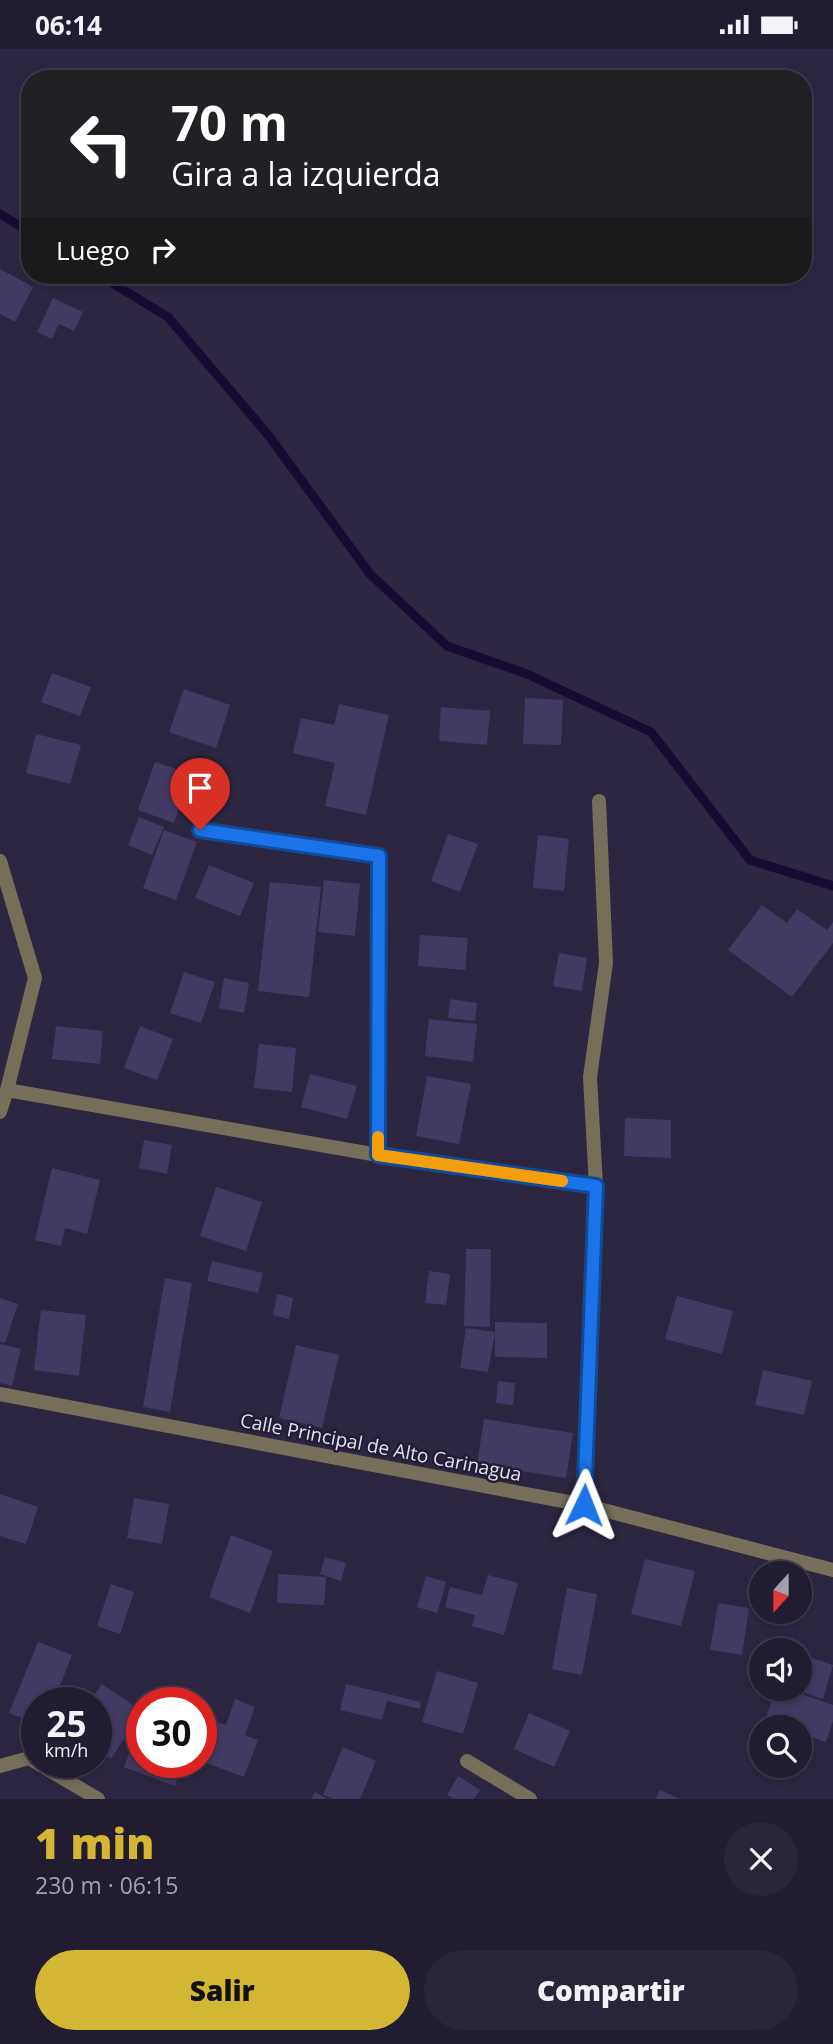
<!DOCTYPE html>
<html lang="es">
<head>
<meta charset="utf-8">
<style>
  body { margin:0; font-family:"Open Sans",sans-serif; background:#292538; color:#f1f3f6; height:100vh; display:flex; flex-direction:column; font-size:26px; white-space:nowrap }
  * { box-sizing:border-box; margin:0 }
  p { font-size:23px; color:#a2a1ab }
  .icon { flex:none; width:38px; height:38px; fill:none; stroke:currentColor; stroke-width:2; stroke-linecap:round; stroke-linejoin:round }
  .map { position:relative; height:1750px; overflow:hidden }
  .side { display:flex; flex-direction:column; background:#211c30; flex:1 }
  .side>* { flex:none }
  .top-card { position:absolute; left:21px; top:21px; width:791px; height:214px; border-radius:28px; box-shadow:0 4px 10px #0003,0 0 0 2px #3e3a4c; background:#202124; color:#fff; overflow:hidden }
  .needle { width:46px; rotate:201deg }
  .fabs { position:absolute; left:749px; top:1512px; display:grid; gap:14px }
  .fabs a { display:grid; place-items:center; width:63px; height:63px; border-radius:50%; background:#211c30; box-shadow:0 4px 10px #0003,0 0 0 2px #3e3a4c; font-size:35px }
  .speed { position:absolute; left:21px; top:1638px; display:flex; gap:14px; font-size:35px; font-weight:700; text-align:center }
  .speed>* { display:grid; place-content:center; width:91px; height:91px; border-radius:50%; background:#211c30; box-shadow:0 4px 10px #0003,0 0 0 2px #3e3a4c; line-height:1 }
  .speed small { font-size:18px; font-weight:400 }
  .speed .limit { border:10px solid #d22; background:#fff; color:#111 }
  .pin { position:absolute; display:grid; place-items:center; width:60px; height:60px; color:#fff; margin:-72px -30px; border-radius:50% 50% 50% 0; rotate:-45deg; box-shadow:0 0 7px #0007 }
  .pin .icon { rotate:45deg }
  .me { position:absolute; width:77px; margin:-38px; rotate:2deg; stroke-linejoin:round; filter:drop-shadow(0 0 5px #0008) }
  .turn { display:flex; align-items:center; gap:24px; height:147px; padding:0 35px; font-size:32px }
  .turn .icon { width:91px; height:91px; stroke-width:2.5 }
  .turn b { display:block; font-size:49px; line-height:60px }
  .then { display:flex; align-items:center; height:66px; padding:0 35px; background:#0003; gap:14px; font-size:26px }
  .round { display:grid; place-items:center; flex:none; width:74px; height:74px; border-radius:37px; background:#292538 }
  .head { display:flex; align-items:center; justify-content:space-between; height:119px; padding:0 35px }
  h1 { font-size:42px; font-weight:800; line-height:52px; color:#d4b635 }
  .button { display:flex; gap:14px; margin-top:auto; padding:14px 35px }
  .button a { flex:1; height:80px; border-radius:42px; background:#d4b635; color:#111; font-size:28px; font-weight:800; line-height:80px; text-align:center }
  .button a+a { background:#292538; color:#f1f3f6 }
  .status { display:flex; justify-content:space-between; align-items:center; height:49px; padding:0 35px; background:#211c30; direction:ltr }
  .status svg { height:19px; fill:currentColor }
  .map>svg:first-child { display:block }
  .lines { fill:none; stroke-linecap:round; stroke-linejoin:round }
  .stream { stroke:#170b31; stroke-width:9 }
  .building { fill:#433a64 }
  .street { stroke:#756f5a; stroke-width:14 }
  .route-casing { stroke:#114b97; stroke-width:18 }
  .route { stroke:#1a73e8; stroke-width:12 }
  .slow { stroke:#f59e0b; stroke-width:12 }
  .labels { text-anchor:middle; stroke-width:5; stroke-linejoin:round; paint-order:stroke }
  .street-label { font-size:19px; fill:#e4e1f2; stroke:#221d35 }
</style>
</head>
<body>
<div class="status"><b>06:14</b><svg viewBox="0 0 49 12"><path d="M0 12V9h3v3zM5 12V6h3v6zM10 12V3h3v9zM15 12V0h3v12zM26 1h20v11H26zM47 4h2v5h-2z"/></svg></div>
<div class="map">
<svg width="833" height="1750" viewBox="0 0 833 1750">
  <rect width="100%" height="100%" fill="#2c2640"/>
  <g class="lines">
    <g class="stream">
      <path d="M0,165L30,183"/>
      <path d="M99,226L168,268L269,387L370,525L447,597L527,625L651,683L750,811L833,837"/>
    </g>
  </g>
  <g class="building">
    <path d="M0,220L33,238L15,273L0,265Z"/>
    <path d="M53,249L83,263L74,282L59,275L52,290L37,283Z"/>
    <path d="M52,624L91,638L80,667L41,653Z"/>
    <path d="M184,640L230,656L216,699L169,683Z"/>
    <path d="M525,649L563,651L561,696L523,695Z"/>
    <path d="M339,655L389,666L366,766L325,757L335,714L293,704L301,669L334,676Z"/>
    <path d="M441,658L490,662L487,696L439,692Z"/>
    <path d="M36,685L81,696L70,735L26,724Z"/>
    <path d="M155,713L191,725L174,774L138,761Z"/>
    <path d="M139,768L164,778L152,806L128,796Z"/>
    <path d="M164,781L197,793L176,851L143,839Z"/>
    <path d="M448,785L478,795L460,843L431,832Z"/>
    <path d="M538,786L569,790L564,842L533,839Z"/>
    <path d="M209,816L254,834L240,867L195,849Z"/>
    <path d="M324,831L360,835L355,887L318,883Z"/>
    <path d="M270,833L321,838L309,948L258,942Z"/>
    <path d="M762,856L787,874L797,860L827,881L833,873V894L792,948L728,901Z"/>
    <path d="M420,886L468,889L465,921L418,917Z"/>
    <path d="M559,904L587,909L582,942L553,937Z"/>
    <path d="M184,923L215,933L201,974L170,964Z"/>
    <path d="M224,929L249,934L244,964L219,959Z"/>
    <path d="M450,950L477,954L475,972L448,969Z"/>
    <path d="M429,970L477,975L473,1013L425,1007Z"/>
    <path d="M56,977L103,982L100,1015L52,1010Z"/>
    <path d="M140,977L173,990L157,1031L124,1019Z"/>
    <path d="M259,995L296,999L292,1043L254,1039Z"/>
    <path d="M310,1025L357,1037L347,1070L301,1058Z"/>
    <path d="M427,1027L471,1035L459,1095L416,1087Z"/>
    <path d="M625,1069L671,1071V1109L624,1107Z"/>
    <path d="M144,1091L172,1096L167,1125L139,1119Z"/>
    <path d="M52,1119L100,1131L87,1185L65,1179L61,1197L35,1191Z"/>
    <path d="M216,1138L262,1153L246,1202L200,1187Z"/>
    <path d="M466,1200H491L490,1278L464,1277Z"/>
    <path d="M212,1212L263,1224L258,1244L207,1232Z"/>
    <path d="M429,1222L450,1225L446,1256L425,1254Z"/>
    <path d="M165,1229L192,1234L170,1363L143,1358Z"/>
    <path d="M277,1245L293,1249L289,1270L273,1266Z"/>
    <path d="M677,1247L733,1262L722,1305L665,1290Z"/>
    <path d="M0,1249L18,1255L5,1294L0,1293Z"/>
    <path d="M41,1261L86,1266L79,1327L34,1321Z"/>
    <path d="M495,1273L547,1274V1309L495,1308Z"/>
    <path d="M466,1279L495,1283L488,1323L460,1319Z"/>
    <path d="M0,1295L21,1300L12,1337L0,1334Z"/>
    <path d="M296,1296L339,1306L322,1379L279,1369Z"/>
    <path d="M763,1321L812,1332L804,1366L755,1356Z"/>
    <path d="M498,1332L515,1334L513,1356L496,1354Z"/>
    <path d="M484,1370L573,1384L566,1429L477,1415Z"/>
    <path d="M0,1445L38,1458L26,1495L0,1487Z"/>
    <path d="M134,1449L169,1455L162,1495L127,1489Z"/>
    <path d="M231,1486L273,1502L250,1564L209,1548Z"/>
    <path d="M325,1508L346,1514L341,1532L320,1525Z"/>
    <path d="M645,1510L695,1522L681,1577L631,1565Z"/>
    <path d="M278,1525L326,1528L324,1556L277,1554Z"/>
    <path d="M488,1526L518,1534L504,1586L472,1577L475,1566L445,1558L450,1538L482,1546Z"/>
    <path d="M426,1527L446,1533L437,1564L417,1558Z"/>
    <path d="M111,1535L134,1543L120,1585L97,1577Z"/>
    <path d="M567,1539L597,1545L582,1626L552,1620Z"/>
    <path d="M718,1554L749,1559L742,1606L710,1601Z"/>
    <path d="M38,1593L72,1606L53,1654H37V1675L9,1664Z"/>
    <path d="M806,1607L833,1616L823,1650L794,1640H800V1626Z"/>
    <path d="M437,1622L478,1634L463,1685L422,1673Z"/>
    <path d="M102,1635L142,1662L111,1710L96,1700V1654H89Z"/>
    <path d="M346,1635L421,1653L420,1660L387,1652L382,1671L340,1661Z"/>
    <path d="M776,1640H787L833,1656V1672L826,1693L800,1684V1678H784L765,1671Z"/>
    <path d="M150,1648L165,1653V1654H148Z"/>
    <path d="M235,1650L255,1658L245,1686L258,1691L244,1728L201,1712V1667L226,1676Z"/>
    <path d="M529,1664L570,1682L554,1718L514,1700Z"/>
    <path d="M141,1672L142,1713H183L175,1737L124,1718Z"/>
    <path d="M343,1698L376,1712L360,1750H333L323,1746Z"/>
    <path d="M458,1727L480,1741L474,1750H454L447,1746Z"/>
    <path d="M660,1741L680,1750H656Z"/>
    <path d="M315,1743L327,1750H311Z"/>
  </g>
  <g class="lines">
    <g class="street">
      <path d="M200,781L379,807L378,1106"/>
      <path d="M0,812L35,929L7,1041"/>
      <path d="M0,1063L7,1041L378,1106L596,1137L584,1456"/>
      <path d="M596,1137L590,1028L606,914L599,752"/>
      <path d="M0,1345L584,1456L833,1521"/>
      <path d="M467,1712L530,1750"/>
      <path d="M0,1717L29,1709L98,1750"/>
    </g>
  </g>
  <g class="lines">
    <defs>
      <path id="route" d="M200,781L379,807L378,1106L596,1137L584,1456"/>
    </defs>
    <use href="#route" class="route-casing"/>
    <use href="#route" class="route"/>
    <path class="slow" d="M378,1088V1106L562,1132"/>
  </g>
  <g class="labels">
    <g class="street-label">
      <text transform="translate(381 1398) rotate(11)" y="7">Calle Principal de Alto Carinagua</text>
    </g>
  </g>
</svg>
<div class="fabs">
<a><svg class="needle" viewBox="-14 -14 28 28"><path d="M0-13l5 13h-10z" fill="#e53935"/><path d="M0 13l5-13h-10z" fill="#a2a1ab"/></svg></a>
<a><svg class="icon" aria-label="sound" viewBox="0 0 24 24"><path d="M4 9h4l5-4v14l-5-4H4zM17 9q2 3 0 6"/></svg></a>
<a><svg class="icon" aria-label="search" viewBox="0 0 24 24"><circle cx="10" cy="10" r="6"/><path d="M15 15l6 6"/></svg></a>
</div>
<div class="speed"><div>25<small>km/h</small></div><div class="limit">30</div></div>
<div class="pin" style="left:200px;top:781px;background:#d93025"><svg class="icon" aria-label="arrive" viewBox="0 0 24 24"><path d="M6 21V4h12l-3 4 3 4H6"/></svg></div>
<svg class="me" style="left:584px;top:1456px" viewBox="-20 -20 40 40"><path d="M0-17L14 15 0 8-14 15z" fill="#1a73e8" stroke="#fff" stroke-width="4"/></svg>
<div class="top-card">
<div class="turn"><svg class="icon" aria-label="left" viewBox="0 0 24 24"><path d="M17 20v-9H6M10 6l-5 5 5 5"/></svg><div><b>70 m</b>Gira a la izquierda</div></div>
<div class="then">Luego<svg class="icon" aria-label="right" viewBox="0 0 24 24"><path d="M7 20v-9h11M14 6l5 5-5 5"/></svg></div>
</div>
</div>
<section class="side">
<div class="head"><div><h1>1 min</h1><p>230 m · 06:15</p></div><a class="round"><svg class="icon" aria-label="close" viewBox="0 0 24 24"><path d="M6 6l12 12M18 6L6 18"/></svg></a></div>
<div class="button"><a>Salir</a><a>Compartir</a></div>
</section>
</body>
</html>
